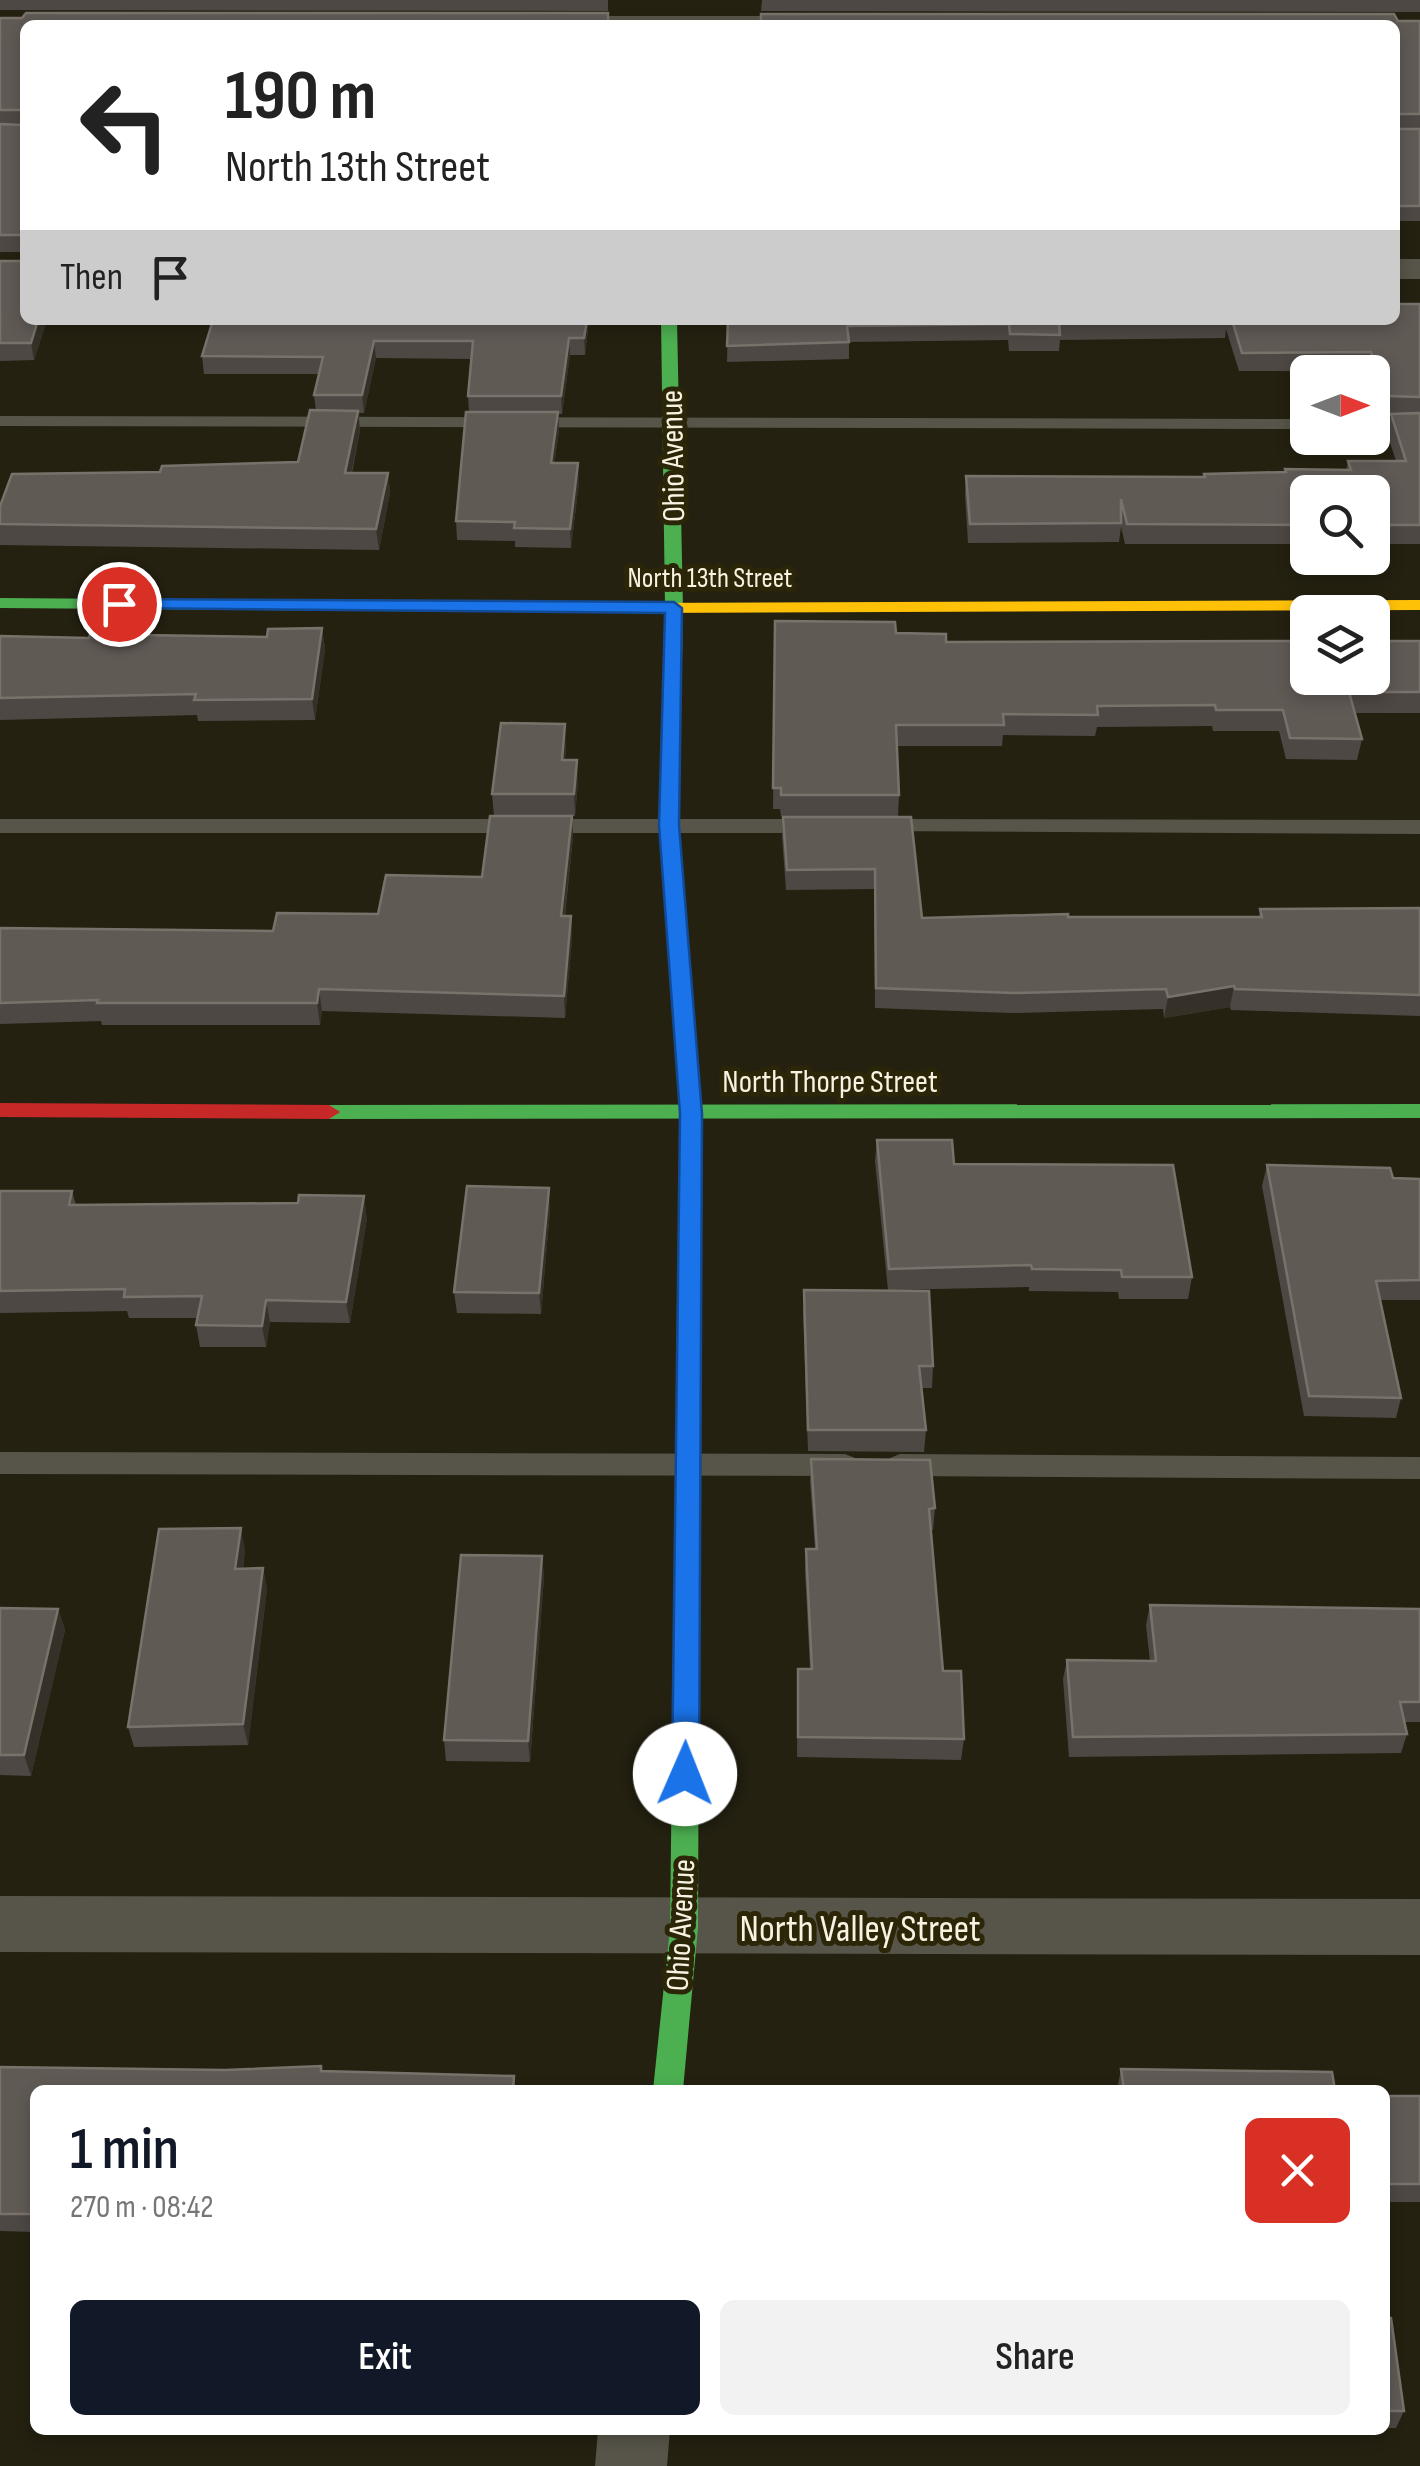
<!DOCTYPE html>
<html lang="en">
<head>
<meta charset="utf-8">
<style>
  body { margin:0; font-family:"Sofia Sans Condensed",sans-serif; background:#f2f2f2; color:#222; height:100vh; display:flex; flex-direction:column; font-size:38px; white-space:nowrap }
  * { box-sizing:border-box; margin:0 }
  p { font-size:32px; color:#767676 }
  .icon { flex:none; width:55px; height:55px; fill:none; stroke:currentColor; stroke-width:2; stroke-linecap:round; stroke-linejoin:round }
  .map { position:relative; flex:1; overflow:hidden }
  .sheet { position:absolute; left:30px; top:2085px; width:1360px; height:350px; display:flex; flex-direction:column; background:#fff; border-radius:15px; box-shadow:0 5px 15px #0003 }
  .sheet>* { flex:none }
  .top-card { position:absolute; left:20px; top:20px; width:1380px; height:305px; border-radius:15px; box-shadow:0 5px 15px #0003; background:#fff; color:#222; overflow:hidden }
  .needle { width:65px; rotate:90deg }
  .controls { position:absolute; left:1290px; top:355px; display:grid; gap:20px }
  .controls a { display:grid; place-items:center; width:100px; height:100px; border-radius:15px; background:#fff; box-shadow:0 5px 15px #0003; font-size:50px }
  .pin { position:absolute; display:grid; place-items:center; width:85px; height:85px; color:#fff; margin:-42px; border:5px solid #fff; border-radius:50%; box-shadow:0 2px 10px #0007 }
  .me { position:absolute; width:110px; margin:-55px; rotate:1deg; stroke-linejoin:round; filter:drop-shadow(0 0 8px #0008) }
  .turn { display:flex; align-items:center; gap:35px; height:210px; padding:0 40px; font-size:45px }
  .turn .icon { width:130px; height:130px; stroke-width:2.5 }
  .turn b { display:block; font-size:70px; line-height:85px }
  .then { display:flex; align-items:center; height:95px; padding:0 40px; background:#0003; gap:20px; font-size:38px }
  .round { display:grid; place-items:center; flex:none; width:105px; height:105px; border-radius:15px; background:#f2f2f2 }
  .headline { display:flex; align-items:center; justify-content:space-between; height:170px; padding:0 40px }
  h1 { font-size:60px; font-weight:600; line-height:75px; color:#111827 }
  .primary-button { display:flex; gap:20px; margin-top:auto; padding:20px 40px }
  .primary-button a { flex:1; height:115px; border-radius:15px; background:#111827; color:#fff; font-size:40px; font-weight:600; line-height:115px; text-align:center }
  .primary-button a+a { background:#f2f2f2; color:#222 }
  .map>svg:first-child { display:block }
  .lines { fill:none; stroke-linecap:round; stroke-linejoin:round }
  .lane { fill:#575549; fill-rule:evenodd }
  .street { fill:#575549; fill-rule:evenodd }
  .fast { fill:#4caf50; fill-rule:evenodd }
  .slow { fill:#ffc107; fill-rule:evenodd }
  .jam { fill:#c62828; fill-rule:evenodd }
  .wall { fill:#4e4844 }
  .shaded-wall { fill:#353128 }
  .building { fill:#605a55; stroke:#78726b; stroke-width:2.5 }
  .route { fill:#1a73e8; stroke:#114b97; stroke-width:2.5 }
  .labels { text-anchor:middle; stroke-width:10; stroke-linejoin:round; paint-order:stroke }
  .far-street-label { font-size:28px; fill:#f7f3e2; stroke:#2c2609 }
  .street-label { font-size:32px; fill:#f7f3e2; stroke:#2c2609 }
  .near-street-label { font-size:38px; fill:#f7f3e2; stroke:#2c2609 }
</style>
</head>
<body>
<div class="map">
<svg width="1420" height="2466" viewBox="0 0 1420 2466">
  <rect width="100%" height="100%" fill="#242111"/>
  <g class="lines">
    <g class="lane">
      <path d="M0,416L1308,419V429L0,426Z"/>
      <rect x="1372" y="419" width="48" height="10"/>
      <path d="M0,819H815L826,826L815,833H0Z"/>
      <path d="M880,819L1420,820V834L872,831L869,826Z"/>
      <path d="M0,1452L845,1454L855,1458L859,1465L855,1472L845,1476L0,1474Z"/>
      <path d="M900,1454L1420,1457V1479L900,1476L890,1472L886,1465L890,1458Z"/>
    </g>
    <g class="street">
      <path d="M540,16H830L844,24H526Z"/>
      <rect x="1395" y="259" width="25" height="20"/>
      <path d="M0,1896L1420,1899V1955L0,1952Z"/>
      <path d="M598,2430H670L667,2466H595Z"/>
    </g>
    <g class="fast">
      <path d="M661,320H677L683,608L679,827L669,833L659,827L665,608Z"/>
      <path d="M0,598L641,603L650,608L641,613L0,608Z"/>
      <path d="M1420,1104V1118L329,1119L318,1112L329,1105Z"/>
      <path d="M688,1413L697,1415L700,1422L698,1928L683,2090H653L670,1928L676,1422L679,1415Z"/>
    </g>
    <path class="slow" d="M1420,600V610L641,613L632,608L641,603Z"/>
    <g class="jam">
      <path d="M669,821L679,827L702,1114L700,1422L697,1429H679L676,1422L680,1114L659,827Z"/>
      <path d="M0,1103L329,1105L340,1112L329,1119L0,1117Z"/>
    </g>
  </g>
  <g class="wall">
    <path d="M0,0H608V11L0,10Z"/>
    <path d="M762,0H1420V12L761,11Z"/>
    <path d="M0,18L25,25L47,320L34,360L0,361V261H24V252H0Z"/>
    <path d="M1398,21H1420V221H1395V25Z"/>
    <path d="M1420,304V544H1372V492H1308V544H1125L1121,527L1119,542L968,543L965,495L966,476L1203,477L1204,474L1285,472V469L1346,470L1348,461H1396L1387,433L1391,416L1382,415L1372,386V372H1368V371H1239L1226,329L1225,338L1060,340L1059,351H1009L1008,340L849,342V359L727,362L728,320H1395Z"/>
    <path d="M213,320H589L585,355H570L562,414H558L559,431L554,463L579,482L571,548L515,547V541L457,540L456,521L469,412L468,396L471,359L376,358L364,413H359L360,431L352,473H388L390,493L379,550L0,545V506L160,472L298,462L316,411L314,395L319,374H204L202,356Z"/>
    <path d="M775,621L896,633L946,642L1420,641V713H1355L1362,739L1357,760L1286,759L1279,731H1213L1212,726L1097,727L1095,736L1003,735L1002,746H897L899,795L898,816H781L780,809H773Z"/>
    <path d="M322,628L325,649L315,720L198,721L197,715L0,720V636L89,638L143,635L267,637Z"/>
    <path d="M566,745L565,760L578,781L575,816H494L492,794Z"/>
    <path d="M572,816L573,837L565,916H571L572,938L565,1018L322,1011L320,1025H102L101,1021L0,1024V928L273,931L378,914L482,877Z"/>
    <path d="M783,817H911L922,918L1259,917L1260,909L1420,908V1016L1231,1010L1230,1007L1164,1018L1163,1009L1012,1013L875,1008L874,889L786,890L782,837Z"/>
    <path d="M877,1140L954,1164L1192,1277L1188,1299H1119L1118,1292L1029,1291V1287L888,1290L875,1161Z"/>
    <path d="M1267,1165L1393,1178L1420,1179V1300H1381L1401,1398L1396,1418L1304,1416L1262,1186Z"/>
    <path d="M0,1191H72L76,1205L367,1218L350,1323L270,1322L266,1347H200L196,1325L197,1318H129L127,1311L0,1313Z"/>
    <path d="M550,1209L541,1314L457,1313L454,1292Z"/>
    <path d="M804,1290L933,1366L932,1388H921L926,1430L924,1452L808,1451L803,1312Z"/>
    <path d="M811,1459L935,1508L933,1530H930L943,1671L964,1739L961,1760L797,1757L798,1669H810L805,1570L806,1549H815L810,1481Z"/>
    <path d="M245,1549L243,1569L263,1568L267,1589L248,1745L134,1747L128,1727Z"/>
    <path d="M542,1556L544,1577L530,1762L446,1761L444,1740Z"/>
    <path d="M1150,1605L1420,1609V1722H1404L1407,1734L1401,1753L1069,1757L1063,1679L1067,1660L1150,1661L1146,1625Z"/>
    <path d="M0,1608L58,1609L65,1630L31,1776L0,1775Z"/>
    <path d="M321,2066L323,2071L514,2076L515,2090H35V2232L0,2231V2067L225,2070Z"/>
    <path d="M1121,2069L1335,2090H1117Z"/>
    <rect x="1385" y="2096" width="35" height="106"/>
    <path d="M1385,2318L1404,2411L1396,2428H1385Z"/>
  </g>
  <g class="shaded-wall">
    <path d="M38,320H47L34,360L31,343Z"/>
    <path d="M587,320H589L585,355L584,338Z"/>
    <path d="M569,338L570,355L562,414L561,396Z"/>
    <path d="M374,341L376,358L364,413L362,395Z"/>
    <path d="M358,411L360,431L347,493L345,473Z"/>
    <path d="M558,412L559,431L552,482L551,463Z"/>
    <path d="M578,463L579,482L571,548L570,529Z"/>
    <path d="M388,473L390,493L379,550L376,529Z"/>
    <path d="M322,628L325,649L315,720L312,699Z"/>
    <path d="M565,724L566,745L563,781L562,760Z"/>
    <path d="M577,760L578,781L575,816L574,794Z"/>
    <path d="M572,816L573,837L562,938L561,916Z"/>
    <path d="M571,916L572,938L565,1018L564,996Z"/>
    <path d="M1234,986L1230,1007L1164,1018L1168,997Z"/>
    <path d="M319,989L322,1011L320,1025L317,1003Z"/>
    <path d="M549,1188L550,1209L541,1314L539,1293Z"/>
    <path d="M364,1196L367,1218L350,1323L346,1302Z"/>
    <path d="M266,1300L270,1322L266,1347L262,1326Z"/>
    <path d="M241,1528L245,1549L240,1590L235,1569Z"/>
    <path d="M542,1556L544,1577L530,1762L528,1741Z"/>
    <path d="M263,1568L267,1589L248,1745L243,1724Z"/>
    <path d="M58,1609L65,1630L31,1776L24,1755Z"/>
  </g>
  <g class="building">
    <path d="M26,13H608V25H25V113L22,110H0V18H22Z"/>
    <path d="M761,14H1394L1398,21H1420V114H1395V129H1420V206H1395V25H761Z"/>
    <path d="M25,116V320H38L31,343H0V261H24V235H0V124L22,125Z"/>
    <path d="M1395,304H1420V397L1386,396L1371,352L1242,353L1232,320H1395Z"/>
    <path d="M213,320H587L584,338H569L561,396H468L473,341H374L362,395H314L323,357L202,356Z"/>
    <path d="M728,320H1227V322L1059,323L1060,335L1010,334L1009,324L847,326L849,342L727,346Z"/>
    <path d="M310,410L358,411L345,473H388L376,529L0,524V506L12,474L160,472L162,466L298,462Z"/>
    <path d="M466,412H558L551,463H578L570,529L514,528L515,522L456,521Z"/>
    <path d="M1420,413V525H1372V492H1308V525L1127,524L1121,499V523L970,524L966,476L1205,477L1204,474L1286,472L1285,469L1351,470L1348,461H1406L1391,414Z"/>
    <path d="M775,621L895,622L896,633L946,634V642L1308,641V678H1372V641H1420V692H1349L1362,739L1290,738L1283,710H1216L1215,705L1097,706L1098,715L1003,714L1004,725H896L899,795H781V788H773Z"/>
    <path d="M322,628L312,699L194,700L196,694L0,698V636L89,638L91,630L142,629L141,635L267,637L268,629Z"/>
    <path d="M501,723L565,724L562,760H577L574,794H492Z"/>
    <path d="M490,816H572L561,916H571L564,996L319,989L317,1003H97L98,1000L0,1003V928L273,931L277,913L378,914L386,875L482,877Z"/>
    <path d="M783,817H911L922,918L1068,914V917H1262L1260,909L1420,908V995L1235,989L1234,986L1168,997L1166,989L1014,993L876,988L875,869L787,870Z"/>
    <path d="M877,1140H952L954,1164L1173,1165L1192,1277H1122L1121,1270L1032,1269L1031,1265L889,1269Z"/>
    <path d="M1267,1165L1390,1168L1393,1178L1420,1179V1280L1376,1281L1401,1398L1309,1396Z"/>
    <path d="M467,1186L549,1188L539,1293L454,1292Z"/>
    <path d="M0,1191H72L69,1205L298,1203L299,1195L364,1196L346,1302L266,1300L262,1326L196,1325L202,1296L124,1297L125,1289L0,1291Z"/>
    <path d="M804,1290L929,1291L933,1366H919L926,1430H808Z"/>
    <path d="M811,1459L930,1460L935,1508L929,1509L943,1671H961L964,1739L798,1737V1669H812L806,1549H817Z"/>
    <path d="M241,1528L235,1569L263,1568L243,1724L128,1727L159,1529Z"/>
    <path d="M461,1555L542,1556L528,1741L444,1740Z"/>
    <path d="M1150,1605L1420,1609V1702H1400L1407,1734L1073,1737L1067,1660L1156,1661Z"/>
    <path d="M0,1608L58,1609L24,1755H0Z"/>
    <path d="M321,2066V2071L514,2076L513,2090H35V2214H0V2067L225,2070Z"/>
    <path d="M1121,2069L1332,2072L1335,2090H1124Z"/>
    <rect x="1385" y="2096" width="35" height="88"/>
    <path d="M1385,2318H1391L1404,2411H1385Z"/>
  </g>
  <path class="route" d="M119,599L674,602L682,608L679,825L702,1114L699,1774L695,1782L685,1785L676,1782L672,1774L680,1114L659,825L665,613L113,608L110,604Z"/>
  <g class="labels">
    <g class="far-street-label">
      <text x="710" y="587">North 13th Street</text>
    </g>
    <g class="street-label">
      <text transform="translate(672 456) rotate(-91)" y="11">Ohio Avenue</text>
      <text x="830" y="1092">North Thorpe Street</text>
      <text transform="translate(680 1925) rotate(-87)" y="11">Ohio Avenue</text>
    </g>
    <g class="near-street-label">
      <text x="860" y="1941">North Valley Street</text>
    </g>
  </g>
</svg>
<div class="controls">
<a><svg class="needle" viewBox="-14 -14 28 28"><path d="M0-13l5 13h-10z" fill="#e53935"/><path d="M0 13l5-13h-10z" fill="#767676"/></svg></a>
<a><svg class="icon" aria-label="search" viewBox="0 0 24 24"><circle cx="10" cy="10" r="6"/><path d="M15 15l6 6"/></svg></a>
<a><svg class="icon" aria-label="layers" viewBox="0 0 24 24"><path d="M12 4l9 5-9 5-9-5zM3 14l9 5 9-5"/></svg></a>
</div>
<div class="pin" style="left:119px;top:604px;background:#d93025"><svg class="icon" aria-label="arrive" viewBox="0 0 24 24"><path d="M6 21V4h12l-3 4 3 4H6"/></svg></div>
<svg class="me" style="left:685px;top:1774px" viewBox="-20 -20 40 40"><circle r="19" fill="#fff"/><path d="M0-13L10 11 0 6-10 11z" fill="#1a73e8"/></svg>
<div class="top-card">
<div class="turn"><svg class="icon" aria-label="left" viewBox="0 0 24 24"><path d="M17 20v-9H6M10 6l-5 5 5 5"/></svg><div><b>190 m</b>North 13th Street</div></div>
<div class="then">Then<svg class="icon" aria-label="arrive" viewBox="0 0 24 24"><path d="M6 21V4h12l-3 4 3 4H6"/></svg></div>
</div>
<section class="sheet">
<div class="headline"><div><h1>1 min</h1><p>270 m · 08:42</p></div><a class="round" style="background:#d93025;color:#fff"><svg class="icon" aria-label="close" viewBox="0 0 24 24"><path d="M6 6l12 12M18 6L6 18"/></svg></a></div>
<div class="primary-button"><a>Exit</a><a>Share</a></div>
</section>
</div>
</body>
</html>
